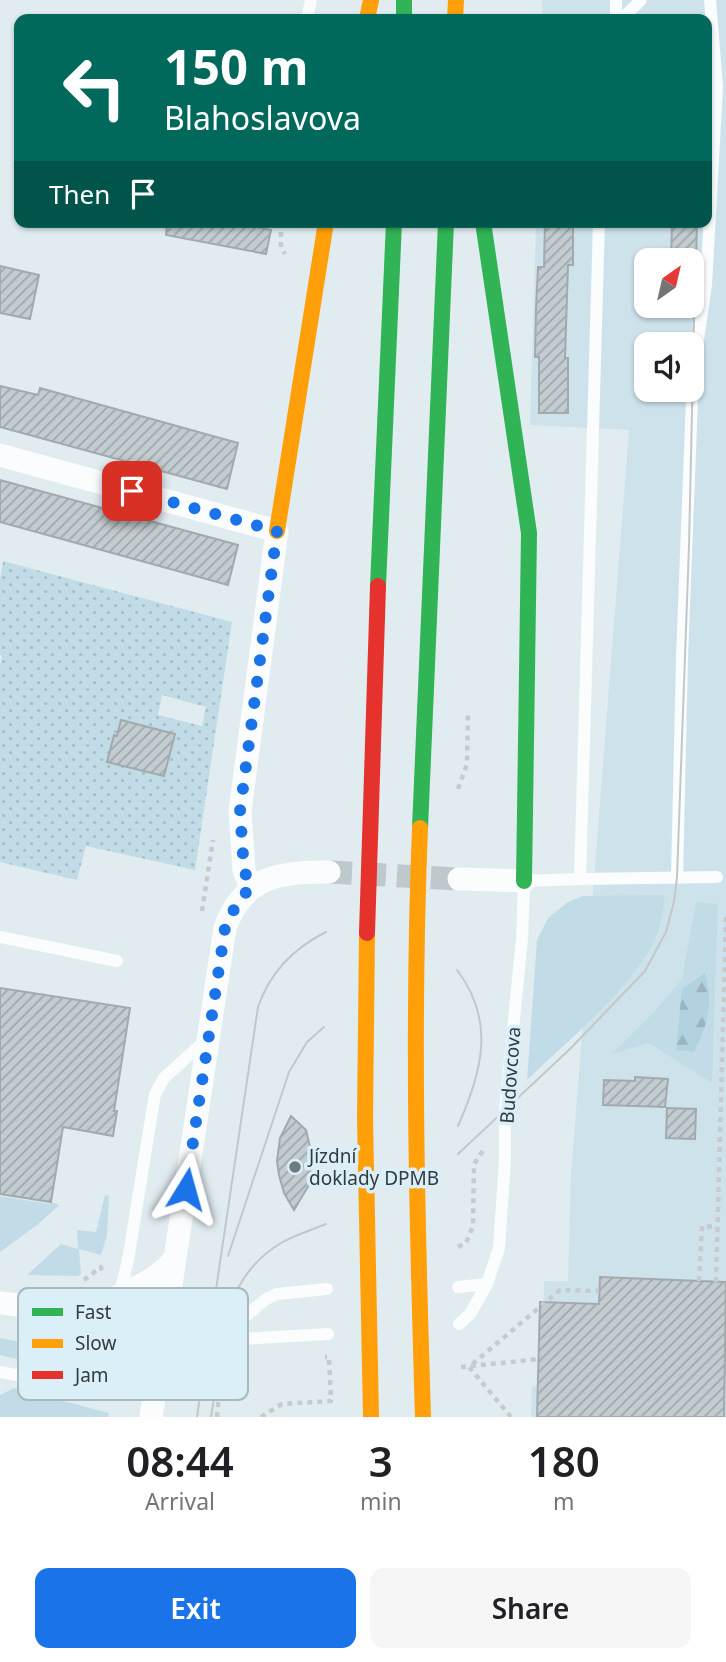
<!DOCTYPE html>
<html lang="en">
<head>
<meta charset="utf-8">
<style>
  body { margin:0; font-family:"Noto Sans",sans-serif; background:#f6f6f6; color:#202124; height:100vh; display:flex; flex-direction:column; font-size:26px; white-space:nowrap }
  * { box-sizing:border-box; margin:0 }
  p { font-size:23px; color:#757577 }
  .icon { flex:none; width:38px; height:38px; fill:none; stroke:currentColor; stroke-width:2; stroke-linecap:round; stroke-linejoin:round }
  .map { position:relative; height:1417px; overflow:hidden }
  .panel { display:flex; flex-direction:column; background:#fff; flex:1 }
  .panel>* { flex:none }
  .top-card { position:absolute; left:14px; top:14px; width:698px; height:214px; border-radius:14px; box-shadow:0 2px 5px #0004; background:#00695c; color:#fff; overflow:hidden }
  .needle { width:46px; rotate:34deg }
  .tools { position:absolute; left:634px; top:248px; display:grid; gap:14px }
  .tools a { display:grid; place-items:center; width:70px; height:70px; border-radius:14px; background:#fff; box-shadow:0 2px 5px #0004; font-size:35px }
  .pin { position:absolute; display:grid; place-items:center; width:60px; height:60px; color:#fff; margin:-30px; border-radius:14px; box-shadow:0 4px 10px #0006 }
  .me { position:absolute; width:77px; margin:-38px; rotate:8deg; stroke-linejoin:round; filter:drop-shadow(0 0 5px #0008) }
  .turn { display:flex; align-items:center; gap:24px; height:147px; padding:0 35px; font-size:32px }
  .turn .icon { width:91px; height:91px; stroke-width:2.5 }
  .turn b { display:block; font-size:49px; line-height:60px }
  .then { display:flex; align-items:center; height:66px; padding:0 35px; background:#0003; gap:14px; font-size:26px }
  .eta { display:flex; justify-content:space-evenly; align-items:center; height:119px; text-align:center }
  .eta b { font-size:42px; font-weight:600; line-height:49px }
  .cta { display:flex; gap:14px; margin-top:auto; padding:14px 35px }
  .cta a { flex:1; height:80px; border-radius:14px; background:#1a73e8; color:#fff; font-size:28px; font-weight:600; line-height:80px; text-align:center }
  .cta a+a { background:#f6f6f6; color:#202124 }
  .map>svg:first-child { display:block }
  .built { fill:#cee2ec; fill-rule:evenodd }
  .grass { fill:#c1dce7 }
  .forest { fill:url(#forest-firs) }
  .park { fill:url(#park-dots); fill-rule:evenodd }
  .building { fill:url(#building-hatch); stroke:#a2aaae; stroke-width:2 }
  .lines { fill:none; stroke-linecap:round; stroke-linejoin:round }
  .street-tunnel { stroke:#bec9cd; stroke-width:23; stroke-dasharray:23 11; stroke-linecap:butt }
  .path { stroke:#c7cbcd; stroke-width:4.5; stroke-dasharray:5 5; stroke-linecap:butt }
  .lane { stroke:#fafcfd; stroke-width:12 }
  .street { stroke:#fafcfd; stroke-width:23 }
  .fast { stroke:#30b455; stroke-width:16 }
  .slow { stroke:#ff9f0a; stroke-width:16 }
  .jam { stroke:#e5322d; stroke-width:16 }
  .tram { stroke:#c4c7c9; stroke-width:2 }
  .route { stroke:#1a73e8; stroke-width:12; stroke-dasharray:0 21.6 }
  .poi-dot { fill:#70797d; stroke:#daeff8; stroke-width:2.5 }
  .labels { text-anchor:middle; stroke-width:7; stroke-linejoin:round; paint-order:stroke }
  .street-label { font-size:19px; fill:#333b3f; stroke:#daeff8 }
  .poi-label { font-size:19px; fill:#333b3f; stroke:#daeff8; text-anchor:start }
  .key { fill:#daeff8; stroke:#a8b9c0; stroke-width:2 }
  .key-label { font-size:19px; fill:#333b3f }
</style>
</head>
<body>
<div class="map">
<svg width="726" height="1417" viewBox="0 0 726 1417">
  <defs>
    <pattern id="forest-firs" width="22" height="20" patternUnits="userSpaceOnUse" patternTransform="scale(1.75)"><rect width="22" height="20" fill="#b2d2e0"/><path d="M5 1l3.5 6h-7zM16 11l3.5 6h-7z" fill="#9ab5c1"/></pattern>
    <pattern id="park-dots" width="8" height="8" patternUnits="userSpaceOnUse" patternTransform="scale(1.75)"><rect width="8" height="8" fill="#c1dce7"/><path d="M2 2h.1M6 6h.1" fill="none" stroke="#a6bec7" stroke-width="1.8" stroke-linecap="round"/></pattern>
    <pattern id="building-hatch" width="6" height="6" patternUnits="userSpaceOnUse" patternTransform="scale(1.75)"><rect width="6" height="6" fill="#c3ccd0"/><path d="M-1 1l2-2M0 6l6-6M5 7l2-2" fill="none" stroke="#9fa7aa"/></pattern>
  </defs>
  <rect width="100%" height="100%" fill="#e1ecf1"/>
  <path class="built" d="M542,0H726V1417H531L532,1387L542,1383L544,1281H568L571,1175L629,430L530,425L536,222H707V19H542ZM646,261H691V306H646ZM646,345H691V390H646Z"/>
  <g class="grass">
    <path d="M665,895C663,907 662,921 658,932C638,984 568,1040 527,1080L537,940L548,918L568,902L583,896Z"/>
    <path d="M696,902L718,904L712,1083L649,1043L612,1054L656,1010L682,979Z"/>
    <path d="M105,1195L109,1196L107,1235L101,1255L79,1249L81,1274L78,1276L27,1275L61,1244L78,1249L77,1230L96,1232Z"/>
    <path d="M0,1196L50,1204L51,1202L59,1205L37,1225L0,1252Z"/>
    <path d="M0,1338C33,1344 60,1354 89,1371L88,1376L0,1355Z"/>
    <path d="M14,1388L109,1413L108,1417H0V1395Z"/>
  </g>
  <path class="forest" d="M705,973C713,1006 709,1021 694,1052L676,1050L682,989Z"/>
  <path class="park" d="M3,561L232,622L195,870L86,846L77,880L0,862V666L2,656L0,655V579ZM162,695L206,707L202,726L158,715Z"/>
  <g class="building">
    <path d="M167,222H232L271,230L266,254L166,235Z"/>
    <path d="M545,222H573V265H568L565,358H568V413H539V357H535L536,310L538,267H544Z"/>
    <path d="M672,222H697L696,261H671Z"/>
    <path d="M0,266L39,275L30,319L0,313Z"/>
    <path d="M0,386L38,395L40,388L238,443L227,489L0,427Z"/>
    <path d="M0,480L238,545L228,585L0,522Z"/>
    <path d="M121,720L175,734L164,776L107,762L114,735L117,736Z"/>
    <path d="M0,988L130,1008L114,1111H117L113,1136L63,1127L51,1202L0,1194Z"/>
    <path d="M635,1077L668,1079L665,1107L603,1105L604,1080L635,1081Z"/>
    <path d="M667,1108L696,1109L695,1139L666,1138Z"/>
    <path d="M291,1116L306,1130L312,1155L309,1185L294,1210L284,1193L279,1175L277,1161L280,1138Z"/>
    <path d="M600,1277L726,1282L724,1417H537L540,1302L599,1304Z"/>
  </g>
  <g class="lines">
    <path class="street-tunnel" d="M329,872L459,879"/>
    <g class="path">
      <path d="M281,222V247L285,254"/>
      <path d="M458,789L467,764L468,711"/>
      <path d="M202,911L213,840"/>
      <path d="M458,1247L466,1243L473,1226L474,1164L484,1149"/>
      <path d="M84,1280L101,1267L102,1272"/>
      <path d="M699,1281L702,1226L717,1227"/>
      <path d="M716,1282L726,916"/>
      <path d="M461,1367L539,1359"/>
      <path d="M217,1417L222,1361"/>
      <path d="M261,1417L282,1404L331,1401L329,1357H325"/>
      <path d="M511,1417L469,1367L560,1290L599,1291"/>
    </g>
    <g class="lane">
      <path d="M307,19L311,0"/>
      <path d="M616,19V0"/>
      <path d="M622,19L641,0"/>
      <path d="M677,877L682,658L693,373L706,285L717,87L710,0"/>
      <path d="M580,879L717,877"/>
      <path d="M0,937L117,961"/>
      <path d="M458,1287L487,1284"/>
      <path d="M119,1296L128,1260L155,1094L164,1078L207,1039"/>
      <path d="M459,1324L470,1314L487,1284L499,1248L505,1160V1110L522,939L524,881L580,879L599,222"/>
      <path d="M211,1339L241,1320L266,1299L277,1294L327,1289"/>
      <path d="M0,1372L87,1389L109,1391L119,1387L160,1349L208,1341L328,1334"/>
    </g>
    <g class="street">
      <path d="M0,455L277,531L240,811L244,870L251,888"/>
      <path d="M459,879L524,881"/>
      <path d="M0,1303C28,1306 60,1312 87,1307C104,1304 118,1296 133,1289C148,1282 162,1274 173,1261"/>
      <path d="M22,1307C69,1334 105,1352 160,1349"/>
      <path d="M151,1417L225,928C243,877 280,871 329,872"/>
    </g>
    <g class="fast">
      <path d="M404,0V19"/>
      <path d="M483,222L529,533L524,881"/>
      <path d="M378,586L394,222"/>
      <path d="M420,828L446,222"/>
    </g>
    <g class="slow">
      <path d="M367,19L371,0"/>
      <path d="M455,19L456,0"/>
      <path d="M277,531L326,222"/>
      <path d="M420,828C412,1025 417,1221 423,1417"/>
      <path d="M367,933L365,1118L371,1417"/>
    </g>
    <path class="jam" d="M367,933L378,586"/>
    <g class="tram">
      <path d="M457,970C496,1021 482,1072 458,1126"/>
      <path d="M458,1154L570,1049L645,971L666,932L674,902L677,877L689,546L695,277"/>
      <path d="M228,1256L289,1072L307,1042L324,1027"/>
      <path d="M197,1417L258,1007C270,972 294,948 326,932"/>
      <path d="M211,1417C223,1352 216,1282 281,1243C295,1235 311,1230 326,1224"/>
    </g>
  </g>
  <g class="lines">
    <path class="route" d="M132,491L277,531L240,811L244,870L251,888L239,899L225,928L186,1189"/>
  </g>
  <circle class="poi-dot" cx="295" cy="1167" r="7"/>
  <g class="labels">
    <g class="street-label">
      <text transform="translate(510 1075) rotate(-86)" y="7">Budovcova</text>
    </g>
    <g class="poi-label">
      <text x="309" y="1163">Jízdní<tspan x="309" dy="22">doklady DPMB</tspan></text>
    </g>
  </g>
  <rect x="18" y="1288" width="230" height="112" rx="10" class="key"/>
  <rect x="32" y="1308" width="31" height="8" fill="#30b455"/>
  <rect x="32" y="1339" width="31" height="9" fill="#ff9f0a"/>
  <rect x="32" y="1371" width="31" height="8" fill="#e5322d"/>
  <g class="key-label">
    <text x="75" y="1319">Fast</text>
    <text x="75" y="1350">Slow</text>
    <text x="75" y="1382">Jam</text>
  </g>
</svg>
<div class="tools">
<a><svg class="needle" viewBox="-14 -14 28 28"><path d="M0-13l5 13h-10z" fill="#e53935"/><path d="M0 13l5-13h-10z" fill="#757577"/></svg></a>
<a><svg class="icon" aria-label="sound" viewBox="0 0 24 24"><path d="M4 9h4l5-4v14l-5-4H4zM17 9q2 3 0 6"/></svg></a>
</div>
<div class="pin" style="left:132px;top:491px;background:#d93025"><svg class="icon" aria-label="arrive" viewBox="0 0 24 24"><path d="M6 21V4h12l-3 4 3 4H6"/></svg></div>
<svg class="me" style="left:186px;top:1189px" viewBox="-20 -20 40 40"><path d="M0-17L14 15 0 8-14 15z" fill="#1a73e8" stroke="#fff" stroke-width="4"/></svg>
<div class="top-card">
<div class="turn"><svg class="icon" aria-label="left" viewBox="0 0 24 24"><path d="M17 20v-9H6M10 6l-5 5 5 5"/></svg><div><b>150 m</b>Blahoslavova</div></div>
<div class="then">Then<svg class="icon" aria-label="arrive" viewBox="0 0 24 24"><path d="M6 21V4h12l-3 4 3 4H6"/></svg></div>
</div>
</div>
<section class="panel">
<div class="eta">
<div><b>08:44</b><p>Arrival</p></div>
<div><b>3</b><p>min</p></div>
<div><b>180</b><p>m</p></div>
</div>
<div class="cta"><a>Exit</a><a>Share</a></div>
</section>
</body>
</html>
